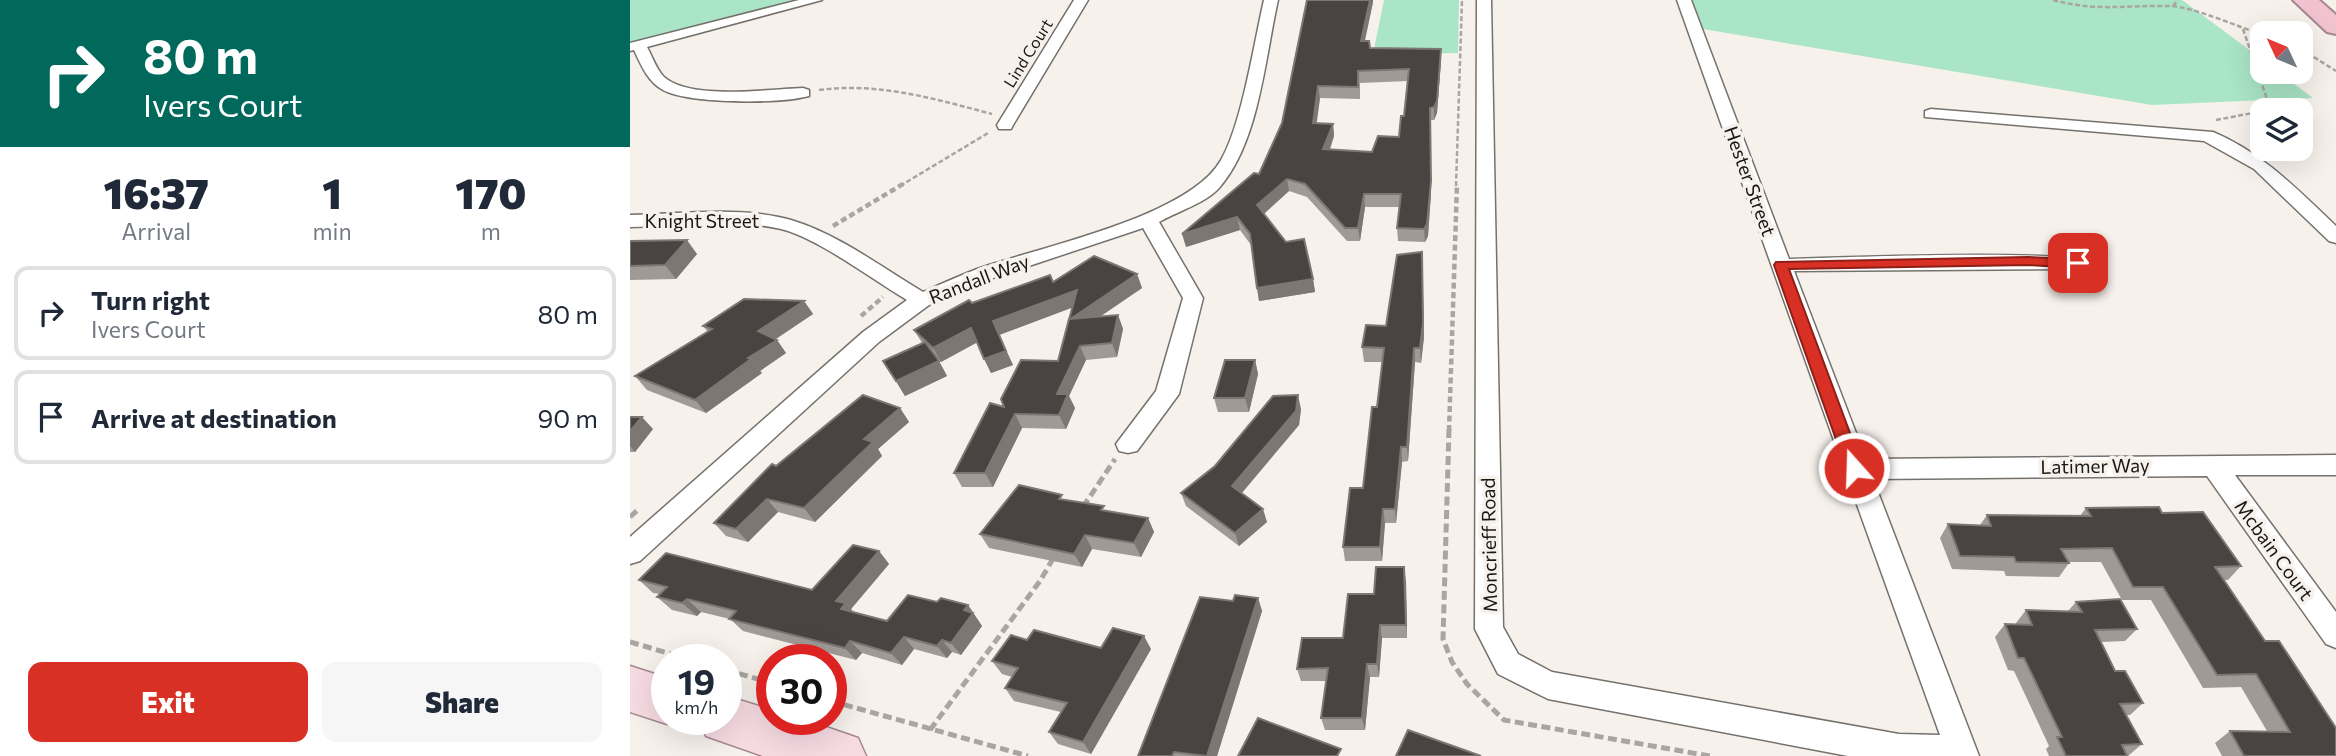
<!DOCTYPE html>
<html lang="en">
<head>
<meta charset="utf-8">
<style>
  body { margin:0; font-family:Commissioner,sans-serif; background:#f6f6f7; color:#1f2937; height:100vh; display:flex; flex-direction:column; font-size:26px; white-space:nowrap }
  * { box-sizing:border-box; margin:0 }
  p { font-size:23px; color:#747a83 }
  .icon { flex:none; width:38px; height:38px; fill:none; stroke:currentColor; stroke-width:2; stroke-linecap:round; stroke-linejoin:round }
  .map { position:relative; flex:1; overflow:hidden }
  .side { display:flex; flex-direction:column; background:#fff; width:630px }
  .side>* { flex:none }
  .hud { background:#00695c; color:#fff; overflow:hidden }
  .needle { width:46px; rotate:314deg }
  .tools { position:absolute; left:1620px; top:21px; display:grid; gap:14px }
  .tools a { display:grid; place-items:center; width:63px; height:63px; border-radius:14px; background:#fff; box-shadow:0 7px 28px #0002; font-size:35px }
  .speed { position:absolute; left:21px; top:644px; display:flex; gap:14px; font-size:35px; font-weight:700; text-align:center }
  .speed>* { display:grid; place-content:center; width:91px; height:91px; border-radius:50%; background:#fff; box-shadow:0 7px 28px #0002; line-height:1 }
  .speed small { font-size:18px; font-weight:400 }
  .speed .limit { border:10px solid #d22; background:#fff; color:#111 }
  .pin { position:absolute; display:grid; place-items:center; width:60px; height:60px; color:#fff; margin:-30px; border-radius:14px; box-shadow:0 4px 10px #0006 }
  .me { position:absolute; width:77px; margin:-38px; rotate:340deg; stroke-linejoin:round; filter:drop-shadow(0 0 5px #0008) }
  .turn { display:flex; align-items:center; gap:24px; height:147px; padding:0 28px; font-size:32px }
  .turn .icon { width:91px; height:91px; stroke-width:2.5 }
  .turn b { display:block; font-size:49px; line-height:60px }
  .eta { display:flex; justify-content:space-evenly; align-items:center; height:119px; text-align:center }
  .eta b { font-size:42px; font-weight:800; line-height:49px }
  .button { display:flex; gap:14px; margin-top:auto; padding:14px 28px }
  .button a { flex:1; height:80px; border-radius:14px; background:#d93025; color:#fff; font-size:28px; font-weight:800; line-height:80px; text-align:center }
  .button a+a { background:#f6f6f7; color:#1f2937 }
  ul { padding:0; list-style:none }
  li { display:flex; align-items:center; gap:21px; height:94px; margin:0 14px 10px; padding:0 14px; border:4px solid #e0e1e3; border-radius:14px }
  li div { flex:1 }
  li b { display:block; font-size:26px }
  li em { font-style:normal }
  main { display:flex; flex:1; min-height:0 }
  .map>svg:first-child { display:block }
  .green { fill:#aae5c7 }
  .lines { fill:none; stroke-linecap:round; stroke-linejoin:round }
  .street-casing { stroke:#75716c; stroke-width:3 }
  .primary-casing { stroke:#a5878f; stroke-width:3 }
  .highway-casing { stroke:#a5878f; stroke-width:4 }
  .path-far2 { stroke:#a9a5a1; stroke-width:2.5; stroke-dasharray:5 2.5; stroke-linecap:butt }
  .path-far1 { stroke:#a9a5a1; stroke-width:4.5; stroke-dasharray:6 3.5; stroke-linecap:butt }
  .path { stroke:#a9a5a1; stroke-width:5; stroke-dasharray:9 4.5; stroke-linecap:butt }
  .street { fill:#fff; fill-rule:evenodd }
  .primary { fill:#f7dbe3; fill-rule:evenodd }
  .highway { fill:#f1c3d0; fill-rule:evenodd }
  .wall { fill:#a09a96; fill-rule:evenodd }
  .shaded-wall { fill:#7d7774 }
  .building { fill:#494341; stroke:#7d7774; stroke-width:2; fill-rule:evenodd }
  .route { fill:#d93025; stroke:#8d1f18; stroke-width:2 }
  .labels { text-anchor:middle; stroke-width:7; stroke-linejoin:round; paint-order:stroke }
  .far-street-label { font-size:16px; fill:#191715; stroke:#f7f1ec }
  .street-label { font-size:19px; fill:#191715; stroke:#f7f1ec }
</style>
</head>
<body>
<main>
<section class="side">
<div class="hud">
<div class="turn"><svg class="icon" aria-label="right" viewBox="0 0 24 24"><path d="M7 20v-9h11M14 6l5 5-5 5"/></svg><div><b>80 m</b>Ivers Court</div></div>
</div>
<div class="eta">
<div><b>16:37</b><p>Arrival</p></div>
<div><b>1</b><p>min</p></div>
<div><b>170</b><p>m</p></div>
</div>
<ul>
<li><svg class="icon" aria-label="right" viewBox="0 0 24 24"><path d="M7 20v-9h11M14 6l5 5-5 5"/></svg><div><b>Turn right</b><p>Ivers Court</p></div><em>80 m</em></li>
<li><svg class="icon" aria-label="arrive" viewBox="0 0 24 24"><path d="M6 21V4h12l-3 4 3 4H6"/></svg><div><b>Arrive at destination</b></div><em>90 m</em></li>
</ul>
<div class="button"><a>Exit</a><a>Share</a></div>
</section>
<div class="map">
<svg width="1706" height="756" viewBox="0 0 1706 756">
  <rect width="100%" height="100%" fill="#f7f1ec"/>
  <g class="green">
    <path d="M0,0H171L0,45Z"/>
    <path d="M754,0H829L828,53L743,54Z"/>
    <path d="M1062,0H1552L1633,60V72H1648L1683,98L1522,105L1073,29Z"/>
  </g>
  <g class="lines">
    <defs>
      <g id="street">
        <path d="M169,0H192L17,47C22,56 26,68 33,76C59,101 139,89 173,88L179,90V96C149,104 59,104 33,90C18,82 11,65 4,50L0,51V43Z"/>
        <path d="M444,0H458L383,125L381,129H369L367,125Z"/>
        <path d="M634,0H648C635,58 629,143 589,188C576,203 546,212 529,222L573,298L549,394L507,451L498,453L489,451L486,444L526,391L553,298L513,228L360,279L299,305L249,342L10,561L0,564V537L233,332L277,300C243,280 188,238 151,229C103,218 48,226 0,227V215C49,214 114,206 161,220C208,234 251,267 293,292C311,284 329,276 347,269C410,247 559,217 591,160C612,124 624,43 634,0Z"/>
        <path d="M847,0H861L873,627L888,654L922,672L1269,734L1310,735L1217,477L1212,469L1213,466L1047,0H1061L1159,259C1195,258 1448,248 1458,263L1448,269L1164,271L1236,459L1706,455V475H1605L1706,612V648L1696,644L1577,476L1243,479L1349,756H1218L918,699L868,674L845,629Z"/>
        <path d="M1301,109L1583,132C1633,153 1668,190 1706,226V243L1699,241L1624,169L1574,141L1295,117V111Z"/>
      </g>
      <g id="primary">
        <path d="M0,666L37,678V719H50L37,724L0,712Z"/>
        <path d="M96,696L142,710V719H173L228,738L236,756H133L76,736L69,719H96Z"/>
      </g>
      <path id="highway" d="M1663,0H1689L1706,15V34L1697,32Z"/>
    </defs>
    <use href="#street" class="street-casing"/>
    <use href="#primary" class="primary-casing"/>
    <use href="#highway" class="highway-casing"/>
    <g class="path-far2">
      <path d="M1423,0C1468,12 1497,5 1541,6C1563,7 1609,27 1633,35"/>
      <path d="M1543,6L1548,0"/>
      <path d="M1613,29L1638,102L1635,110"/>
      <path d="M1671,49L1706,71"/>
      <path d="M189,90C249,82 305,99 362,114"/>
      <path d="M1586,120L1633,111"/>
      <path d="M270,186L358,133"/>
      <path d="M826,186L832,0"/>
    </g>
    <g class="path-far1">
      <path d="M203,226L273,184"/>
      <path d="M231,316L253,297"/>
      <path d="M819,431L827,184"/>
    </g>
    <g class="path">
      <path d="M819,429L813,639L822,662L837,684L874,720L1080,756"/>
      <path d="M453,507L485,459"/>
      <path d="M0,517L10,508"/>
      <path d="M0,642L62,660"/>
      <path d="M96,670L142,683"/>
      <path d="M201,701L398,756"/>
      <path d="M300,730L410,581L424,557"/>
    </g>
    <use href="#street" class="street"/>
    <use href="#primary" class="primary"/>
    <use href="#highway" class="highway"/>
  </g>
  <g class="wall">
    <path d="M743,2L735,41L740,48L811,60L807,113L804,120H801V193L798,236L795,242L768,241L767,228L769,207H735L730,241H717L677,197L659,191L634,214L683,279L685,292L629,301L621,245L610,230L556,247L629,174ZM778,81L774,116L769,137L742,152L700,150L704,136L703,124L686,123L690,98L730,99V83Z"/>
    <path d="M0,241L67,254L46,279L0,280Z"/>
    <path d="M792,252L794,337L791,363L785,362L778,461L772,462L766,523H755L752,561H715L713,547L733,488L747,407L753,362H734L732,347L756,326Z"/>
    <path d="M507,274L512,288L470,317L488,315L493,329L487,357L456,360L439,396L445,408L436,429L392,428L363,487H332L324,473L374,407L428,361L442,307L369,335L383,365L361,373L347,342L311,362L307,358L317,376L275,396L253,361L292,343L284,330L423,282Z"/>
    <path d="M174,301L183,314L146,339L156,353L130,371L132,373L76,413L17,390L5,376L78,332L73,326Z"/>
    <path d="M625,360L628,374L619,412H588L584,398Z"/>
    <path d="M270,408L279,422L248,449L252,456L185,522L148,512L118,542L96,536L84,523L146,466Z"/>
    <path d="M671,409L669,425L611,493L637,522L609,546L556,506L551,493Z"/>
    <path d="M0,417L23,429L5,452H0Z"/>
    <path d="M434,500L476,511L518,518L524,532L511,557L462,549L452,567L359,548L350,534Z"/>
    <path d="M1456,508L1532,513L1611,566L1598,580H1594L1706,756H1592L1585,743L1600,731H1637L1611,687L1573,688L1521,600H1492L1471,562H1438L1439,563L1429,577L1376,576L1374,571L1322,569L1310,538L1318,524L1350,525L1357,515L1450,516Z"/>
    <path d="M249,551L259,564L221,609L223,612L257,621L307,602L338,605L352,626L331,655L322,652L317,658L284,649L272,665L232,653L226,660L113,631L100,619L71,612L67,616L42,610L27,597L30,594L23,593L9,580L182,590Z"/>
    <path d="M776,581L777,638H752L749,677H740L735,730H695L691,718L696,681H671L667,669L713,638L744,594Z"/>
    <path d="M628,598L632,611L587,756H508L603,601Z"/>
    <path d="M1446,602L1507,629L1495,641L1471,642L1485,671L1513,703L1500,715H1496L1512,744L1498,756H1419L1416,749L1419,746L1384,671L1378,670L1365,637L1375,624H1386V623L1396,610L1438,611Z"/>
    <path d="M397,640L471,648L521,649L461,754L428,744L419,732L431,712L384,701L375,688L382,677L372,674L362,661Z"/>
  </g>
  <g class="shaded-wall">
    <path d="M740,0H743V2L732,53L731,41Z"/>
    <path d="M811,49V60L807,113L804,120V107Z"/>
    <path d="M688,86L690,98L685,136L683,123Z"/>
    <path d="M801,120V193L798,236L795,242L794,229Z"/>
    <path d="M703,124L704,136L695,162L693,149Z"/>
    <path d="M657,179L659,191L629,218L627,205Z"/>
    <path d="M734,194L735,207L730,241L728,228Z"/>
    <path d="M607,217L610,230L556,247L552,234Z"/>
    <path d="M57,240L67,254L46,279L35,265Z"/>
    <path d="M792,252L794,337L791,363L790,348Z"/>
    <path d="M507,274L512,288L445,333L439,320Z"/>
    <path d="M683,279L685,292L629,301L627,288Z"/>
    <path d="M447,290L452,304L369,335L383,365L361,373L354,359L363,321Z"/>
    <path d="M174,301L183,314L138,344L128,331Z"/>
    <path d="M488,315L493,329L487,357L482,343Z"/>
    <path d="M341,328L348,342L311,362L303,348Z"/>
    <path d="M147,340L156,353L130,371L132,373L76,413L65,400L118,358Z"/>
    <path d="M450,346L456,360L439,396L445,408L436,429L429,415L427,394Z"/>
    <path d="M784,348L785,362L778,461L777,447Z"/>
    <path d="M625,360L628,374L619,412L615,398Z"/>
    <path d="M309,361L317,376L275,396L266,381Z"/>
    <path d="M668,395L671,409L669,425L606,500L602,486Z"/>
    <path d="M270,408L279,422L248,449L252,456L185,522L174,508L234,439Z"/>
    <path d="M385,414L392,428L363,487L355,473Z"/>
    <path d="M12,417L23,429L5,452L0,446V431Z"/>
    <path d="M771,447L772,462L766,523L765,509Z"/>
    <path d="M137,499L148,512L118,542L106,529Z"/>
    <path d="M633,509L637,522L609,546L605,533Z"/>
    <path d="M753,509L755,523L752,561L750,547Z"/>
    <path d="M518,518L524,532L511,557L504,543Z"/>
    <path d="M455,535L462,549L452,567L444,554Z"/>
    <path d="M249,551L259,564L221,609L227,616L211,609L206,601Z"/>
    <path d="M774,567L776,581L777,638L776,625Z"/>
    <path d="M628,598L632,611L587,756H577Z"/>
    <path d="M57,599L71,612L67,616L52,603Z"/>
    <path d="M338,605L352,626L331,655L321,643L334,610Z"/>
    <path d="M750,625L752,638L749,677L747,664Z"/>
    <path d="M514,636L521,649L461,754L453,742Z"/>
    <path d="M274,637L284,649L272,665L261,653Z"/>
    <path d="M312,640L322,652L317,658L307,646Z"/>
    <path d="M220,641L232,653L226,660L215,648Z"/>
    <path d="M737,664L740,677L735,730L732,718Z"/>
  </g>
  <g class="building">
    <path d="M677,0H740L731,41H739L740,48L811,49L807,101L804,107L800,108L801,181L797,224L794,229L767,228L771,194H734L728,228H715L675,184L657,179L627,205L656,242L674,239L683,279L627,288L620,234L607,217L552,234L624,173L629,174L652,123ZM779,69L774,116H771L769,137L748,136L742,152L693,149L703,124L683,123L688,86L728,87V71Z"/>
    <path d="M57,240L35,265L0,266V241Z"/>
    <path d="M792,252L793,323L790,348H784L777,447H771L765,509H753L750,547H713L720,488H733L742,407H747L754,348L732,347L736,325L756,326L767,255Z"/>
    <path d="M464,256L507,274L439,320L447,290L363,321L376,351L354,359L341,328L303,348L284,330L339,300L342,303L420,275L423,282Z"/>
    <path d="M114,299L174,301L128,331L147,340L118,358L121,359L65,400L5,376L82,329L73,326Z"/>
    <path d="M488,315L482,343L450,346L427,394H438L429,415L385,414L355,473H324L360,403L374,407L371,399L391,360L428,361L439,319Z"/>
    <path d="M295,342L309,361L266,381L253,361Z"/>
    <path d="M595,360H625L615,398H584Z"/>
    <path d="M233,395L270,408L234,439L243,442L174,508L137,499L106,529L84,523L142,464L146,466Z"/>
    <path d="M668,395L666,411L602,486L633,509L605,533L551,493L585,466L643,396Z"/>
    <path d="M0,417H12L0,431Z"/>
    <path d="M389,485L432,495L429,499L474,506L471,510L518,518L504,543L455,535L444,554L350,534Z"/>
    <path d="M1529,507L1532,513L1573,512L1611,566L1585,567L1635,641H1649L1706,728V756H1614L1600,731L1660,732L1626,674L1587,675L1533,587H1503L1482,548L1431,549L1439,563L1386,562L1384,557L1330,556L1318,524L1361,526L1357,515L1461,516L1456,508Z"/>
    <path d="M223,545L249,551L206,601L216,603L211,609L257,621L278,595L307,602L311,598L338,605L334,610L343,613L321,643L312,640L307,646L274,637L261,653L220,641L215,648L99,619L106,611L57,599L52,603L27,597L37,587L9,580L36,553L182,590Z"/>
    <path d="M746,567H774L776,625H750L747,664H737L732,718H691L698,668L667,669L672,638H713L718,594H744Z"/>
    <path d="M605,595L628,598L577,756L544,752L542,756H508L570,597L603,601Z"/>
    <path d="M1490,599L1507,629L1465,630L1485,671H1495L1513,703L1490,704L1512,744L1492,745L1497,756H1436L1427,737H1432L1394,658H1388L1375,624L1402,625L1396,610L1452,612L1446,602Z"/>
    <path d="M483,628L514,636L453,742L419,732L437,703L375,688L388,668L362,661L381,635L397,640L404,630L471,648Z"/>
    <path d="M628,718L711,749L707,756H608Z"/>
    <path d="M778,730L851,756H766Z"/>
  </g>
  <path class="route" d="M1398,257L1448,259L1455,263L1448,268L1398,265L1159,269L1233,468L1230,473H1218L1144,265L1146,262Z"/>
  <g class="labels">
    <g class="far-street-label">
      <text transform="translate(398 53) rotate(-58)" y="6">Lind Court</text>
    </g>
    <g class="street-label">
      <text transform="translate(1120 181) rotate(70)" y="7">Hester Street</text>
      <text x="72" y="228">Knight Street</text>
      <text transform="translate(349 279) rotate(-21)" y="7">Randall Way</text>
      <text transform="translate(1465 466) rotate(-1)" y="7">Latimer Way</text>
      <text transform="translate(859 545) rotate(-91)" y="7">Moncrieff Road</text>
      <text transform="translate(1644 550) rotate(54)" y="7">Mcbain Court</text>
    </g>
  </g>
</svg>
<div class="tools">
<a><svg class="needle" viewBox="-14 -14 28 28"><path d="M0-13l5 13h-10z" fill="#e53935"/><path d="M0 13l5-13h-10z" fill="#747a83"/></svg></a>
<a><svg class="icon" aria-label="layers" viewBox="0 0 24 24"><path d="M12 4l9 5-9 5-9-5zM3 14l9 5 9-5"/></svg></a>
</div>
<div class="speed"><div>19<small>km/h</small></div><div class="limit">30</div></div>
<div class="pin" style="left:1448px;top:263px;background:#d93025"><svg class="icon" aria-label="arrive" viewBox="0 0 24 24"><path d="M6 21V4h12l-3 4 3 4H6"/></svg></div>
<svg class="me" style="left:1224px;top:468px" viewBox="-20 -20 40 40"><circle r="17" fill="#d93025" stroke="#fff" stroke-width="3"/><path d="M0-11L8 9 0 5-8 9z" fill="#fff"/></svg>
</div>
</main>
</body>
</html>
